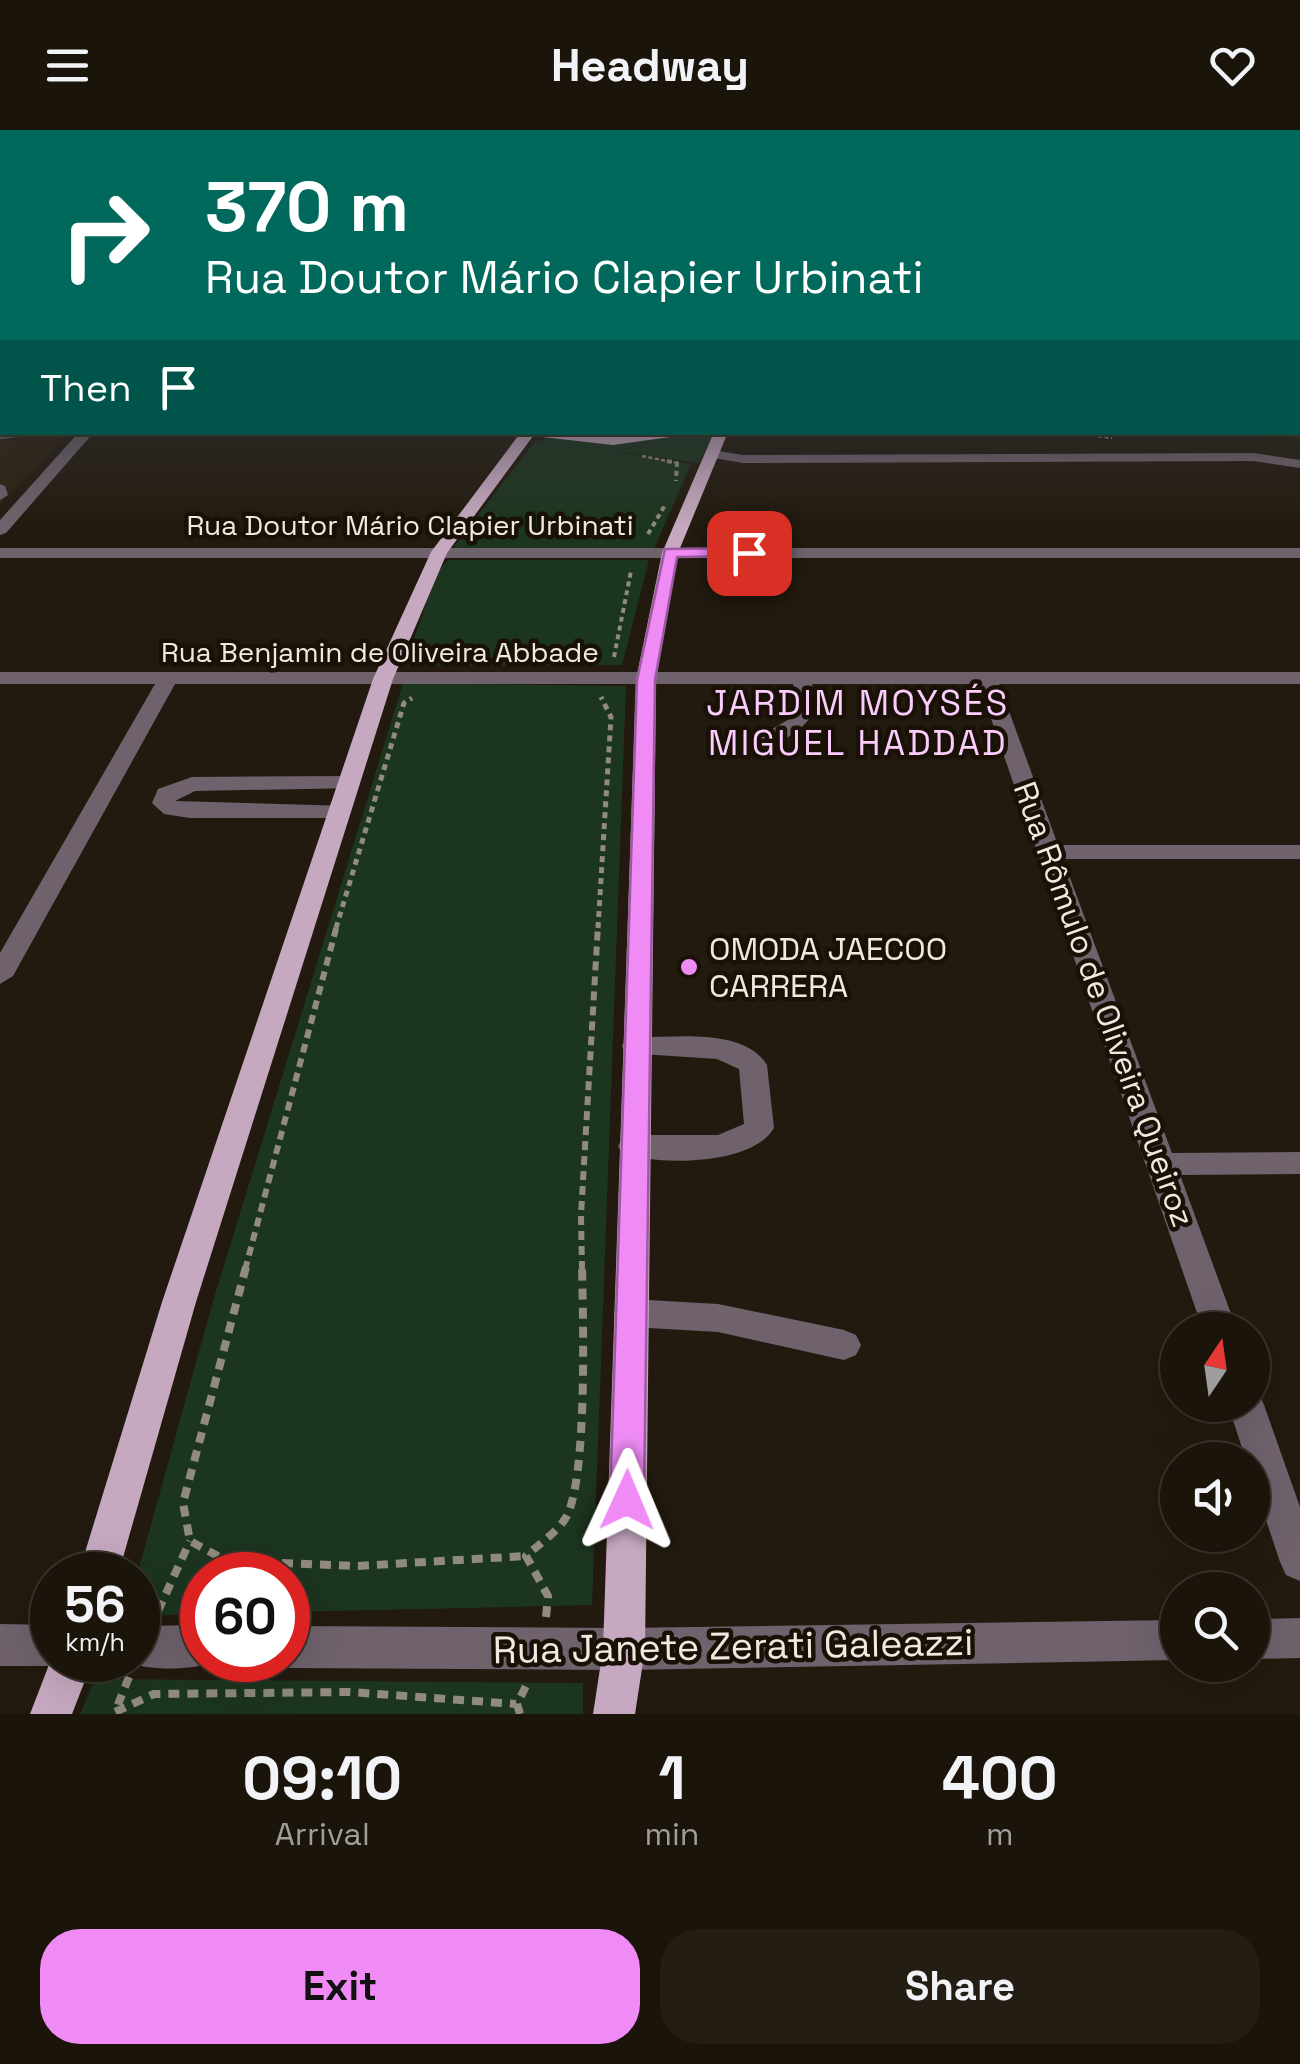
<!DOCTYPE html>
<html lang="en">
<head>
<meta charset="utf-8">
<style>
  body { margin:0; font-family:"Space Grotesk",sans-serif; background:#231d13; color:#f1f3f6; height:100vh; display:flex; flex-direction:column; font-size:38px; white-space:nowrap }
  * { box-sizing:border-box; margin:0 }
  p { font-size:32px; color:#9f9e9c }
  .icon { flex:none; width:55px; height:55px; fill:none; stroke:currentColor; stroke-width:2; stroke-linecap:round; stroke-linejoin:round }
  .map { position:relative; height:1584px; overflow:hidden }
  .sheet { display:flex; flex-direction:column; background:#1a140a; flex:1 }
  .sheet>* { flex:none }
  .guide { position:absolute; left:0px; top:0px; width:1300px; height:305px; box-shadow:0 10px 40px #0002,0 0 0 2px #38332b; background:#00695c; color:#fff; overflow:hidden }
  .needle { width:65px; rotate:13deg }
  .tools { position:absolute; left:1160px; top:1182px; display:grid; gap:20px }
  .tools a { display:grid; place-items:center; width:110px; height:110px; border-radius:50%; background:#1a140a; box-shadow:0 10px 40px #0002,0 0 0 2px #38332b; font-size:50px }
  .speed { position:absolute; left:30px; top:1422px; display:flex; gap:20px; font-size:50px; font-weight:700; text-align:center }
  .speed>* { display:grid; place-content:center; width:130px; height:130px; border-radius:50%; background:#1a140a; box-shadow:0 10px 40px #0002,0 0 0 2px #38332b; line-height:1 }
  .speed small { font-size:25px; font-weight:400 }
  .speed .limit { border:15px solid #d22; background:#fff; color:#111 }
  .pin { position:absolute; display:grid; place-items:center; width:85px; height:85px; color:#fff; margin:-42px; border-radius:20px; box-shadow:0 5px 15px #0006 }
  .me { position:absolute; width:110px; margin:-55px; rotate:1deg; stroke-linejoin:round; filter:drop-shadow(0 0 8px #0008) }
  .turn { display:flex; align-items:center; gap:35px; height:210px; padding:0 40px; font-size:45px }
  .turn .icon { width:130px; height:130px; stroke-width:2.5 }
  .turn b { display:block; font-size:70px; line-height:85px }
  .then { display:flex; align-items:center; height:95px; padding:0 40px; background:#0003; gap:20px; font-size:38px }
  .eta { display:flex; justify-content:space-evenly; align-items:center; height:170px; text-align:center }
  .eta b { font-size:60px; font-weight:700; line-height:70px }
  .primary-button { display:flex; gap:20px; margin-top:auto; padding:20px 40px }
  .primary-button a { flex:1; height:115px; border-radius:40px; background:#f08bf6; color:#111; font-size:40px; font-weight:700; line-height:115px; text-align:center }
  .primary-button a+a { background:#231d13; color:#f1f3f6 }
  header { display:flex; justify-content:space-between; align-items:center; height:130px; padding:0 40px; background:#1a140a; font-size:45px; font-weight:700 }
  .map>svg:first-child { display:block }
  .built { fill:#2c200f }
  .green { fill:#1c351f }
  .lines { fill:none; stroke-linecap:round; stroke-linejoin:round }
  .path-far4 { stroke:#918a80; stroke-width:2.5; stroke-dasharray:4 2.5; stroke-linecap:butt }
  .path-far3 { stroke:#918a80; stroke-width:4; stroke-dasharray:5 4; stroke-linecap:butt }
  .path-far2 { stroke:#918a80; stroke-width:5; stroke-dasharray:6 5; stroke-linecap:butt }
  .path-far1 { stroke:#918a80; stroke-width:6; stroke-dasharray:9 6; stroke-linecap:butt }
  .path { stroke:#918a80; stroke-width:8; stroke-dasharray:11 8; stroke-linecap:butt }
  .minor { fill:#6f626d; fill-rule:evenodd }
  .major { fill:#c6a9c1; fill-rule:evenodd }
  .route { fill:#f08bf6; stroke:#9c5aa0; stroke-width:2.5 }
  .poi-dot { fill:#f08bf6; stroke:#191106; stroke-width:4 }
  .labels { text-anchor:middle; stroke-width:9; stroke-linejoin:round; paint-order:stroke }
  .far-street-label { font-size:28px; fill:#efe9e1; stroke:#191106 }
  .poi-label { font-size:32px; fill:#efe9e1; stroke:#191106; text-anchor:start }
  .street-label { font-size:32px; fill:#efe9e1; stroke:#191106 }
  .neighbourhood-label { font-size:35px; letter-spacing:2.5px; fill:#fbcdfc; stroke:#191106 }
  .near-street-label { font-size:38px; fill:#efe9e1; stroke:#191106 }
</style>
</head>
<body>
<header><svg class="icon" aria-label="menu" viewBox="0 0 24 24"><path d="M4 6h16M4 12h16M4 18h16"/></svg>Headway<svg class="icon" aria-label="heart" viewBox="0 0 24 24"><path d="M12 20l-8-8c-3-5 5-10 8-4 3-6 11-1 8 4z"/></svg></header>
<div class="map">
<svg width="1300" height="1584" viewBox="0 0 1300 1584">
  <rect width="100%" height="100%" fill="#221a0e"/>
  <path class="built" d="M0,295L2,302L68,303L0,375Z"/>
  <g class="green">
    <path d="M548,303H714L699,333L596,318L691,334L654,419L451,420L536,310L542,311Z"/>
    <path d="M448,430H649L622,535L405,536L436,444Z"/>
    <path d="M403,553L626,556L592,1475L288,1482V1445H202V1484L138,1486L137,1445L213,1171Z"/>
    <path d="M95,1549L583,1553V1584H80Z"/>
  </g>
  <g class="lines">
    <g class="path-far4">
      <path d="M1066,302L1112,308"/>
      <path d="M642,326L677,333"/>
    </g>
    <g class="path-far3">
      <path d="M667,331L677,333L676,351"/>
      <path d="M648,404L665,375"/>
      <path d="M614,527L631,441"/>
    </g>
    <g class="path-far2">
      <path d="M336,798L404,573L412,568"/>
      <path d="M598,798L611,587L601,567"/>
    </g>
    <g class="path-far1">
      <path d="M245,1140L337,795"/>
      <path d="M582,1140L581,1085L598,795"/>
    </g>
    <g class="path">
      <path d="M246,1137L183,1373L190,1411L227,1431L358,1436L526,1426"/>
      <path d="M158,1481L190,1411"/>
      <path d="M546,1487L548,1466L526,1426C538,1415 556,1403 565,1389C588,1354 583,1185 582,1137"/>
      <path d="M129,1547L115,1582L154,1564L350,1562L516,1574"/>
      <path d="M520,1584L517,1574L529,1550"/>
    </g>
    <g class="minor">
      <path d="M1298,197L1300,198V206L1298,205Z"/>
      <path d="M1298,241L1300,242V250L1298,249Z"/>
      <path d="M1298,294H1300V303L1297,302Z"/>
      <path d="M0,301L2,302H62L0,309Z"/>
      <path d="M79,302H94L6,403L0,405V390Z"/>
      <path d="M713,320L743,325L1253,323L1300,330V338L1253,331L743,333L708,327L706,324Z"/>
      <path d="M0,354L5,356L8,365L0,370Z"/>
      <rect x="0" y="418" width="1300" height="10"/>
      <path d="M0,542H1300V554H999L1058,715H1300V729H1063L1172,1023L1300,1022V1044L1180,1045L1237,1200H1203L979,554H812L815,580C799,610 756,626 723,618L719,614L723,610L769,601L791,588L796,566L793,554H175L13,846L0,854V823L155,554H0Z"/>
      <path d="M349,646L360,653L357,658L195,661L175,671L347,676L350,681L339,688H190L164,684L152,673L158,659L192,647Z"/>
      <path d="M636,907C674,908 744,897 767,935L774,998C752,1036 659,1035 622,1024L618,1016L622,1008L633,1005H718L744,994L739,939L717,929L626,923L622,916L626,909Z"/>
      <path d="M631,1169L718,1174L844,1200L856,1205L861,1215L856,1225L844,1230L718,1202L631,1197L619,1193L614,1183L619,1173Z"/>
      <path d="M1252,1262L1259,1264L1264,1275L1300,1377V1451L1286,1445L1280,1432L1252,1348V1330H1246L1228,1275H1252Z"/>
      <path d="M1300,1488V1528L1252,1529V1489Z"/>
      <path d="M1178,1490V1530L624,1540L288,1538L273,1530H288V1496L624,1498Z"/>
      <path d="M0,1494L52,1495V1530H65L52,1536H0Z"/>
      <path d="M202,1495V1530L217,1531C191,1541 149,1541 123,1531L138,1530V1496Z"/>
    </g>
    <g class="major">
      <path d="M521,302L613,307L706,302L613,315L533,306L447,423L393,549L196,1172L118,1445H78L162,1172L373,549L431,422Z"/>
      <path d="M714,302H728L678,423L656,550L645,1519L635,1584H593L603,1519L636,550L662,423Z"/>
      <path d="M52,1527L93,1530L72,1584H30Z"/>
    </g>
  </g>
  <linearGradient id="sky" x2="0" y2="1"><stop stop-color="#130e08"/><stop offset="0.44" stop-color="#3e3e41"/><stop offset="1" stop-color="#3e3e41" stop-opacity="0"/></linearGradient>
  <rect width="1300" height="399" fill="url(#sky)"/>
  <path class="route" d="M749,418L757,423L754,426L677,427L655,550L644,1370L639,1381L627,1386L615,1381L610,1370L637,550L665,419Z"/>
  <circle class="poi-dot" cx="689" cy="837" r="10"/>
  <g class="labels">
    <g class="far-street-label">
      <text x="410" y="405">Rua Doutor Mário Clapier Urbinati</text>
      <text x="380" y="532">Rua Benjamin de Oliveira Abbade</text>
    </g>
    <g class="poi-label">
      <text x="709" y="830">OMODA JAECOO<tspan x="709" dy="37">CARRERA</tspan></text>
    </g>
    <g class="street-label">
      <text transform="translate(1104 874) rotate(70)" y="11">Rua Rômulo de Oliveira Queiroz</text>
    </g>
    <g class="neighbourhood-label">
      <text x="858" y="585">JARDIM MOYSÉS<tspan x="858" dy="40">MIGUEL HADDAD</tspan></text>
    </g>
    <g class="near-street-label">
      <text transform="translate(733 1516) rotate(-1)" y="13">Rua Janete Zerati Galeazzi</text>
    </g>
  </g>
</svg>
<div class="tools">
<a><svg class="needle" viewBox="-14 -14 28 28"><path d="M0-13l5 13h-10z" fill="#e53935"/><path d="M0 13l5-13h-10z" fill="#9f9e9c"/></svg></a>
<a><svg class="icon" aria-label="sound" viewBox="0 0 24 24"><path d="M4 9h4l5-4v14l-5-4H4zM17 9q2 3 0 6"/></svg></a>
<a><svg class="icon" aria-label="search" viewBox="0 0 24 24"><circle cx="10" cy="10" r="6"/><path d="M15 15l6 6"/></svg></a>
</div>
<div class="speed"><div>56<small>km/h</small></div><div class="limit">60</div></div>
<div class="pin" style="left:749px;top:423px;background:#d93025"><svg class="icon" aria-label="arrive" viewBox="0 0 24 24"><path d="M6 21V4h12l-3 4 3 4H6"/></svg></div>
<svg class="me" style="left:627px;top:1370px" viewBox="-20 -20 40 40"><path d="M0-17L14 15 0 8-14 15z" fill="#f08bf6" stroke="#fff" stroke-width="4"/></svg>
<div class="guide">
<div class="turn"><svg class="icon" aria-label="right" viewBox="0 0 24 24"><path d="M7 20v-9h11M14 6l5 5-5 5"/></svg><div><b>370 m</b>Rua Doutor Mário Clapier Urbinati</div></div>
<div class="then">Then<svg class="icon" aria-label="arrive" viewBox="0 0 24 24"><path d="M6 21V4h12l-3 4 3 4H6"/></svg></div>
</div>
</div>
<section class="sheet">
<div class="eta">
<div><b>09:10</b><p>Arrival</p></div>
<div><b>1</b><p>min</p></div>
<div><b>400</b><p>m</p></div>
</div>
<div class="primary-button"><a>Exit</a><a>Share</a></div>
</section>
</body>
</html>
